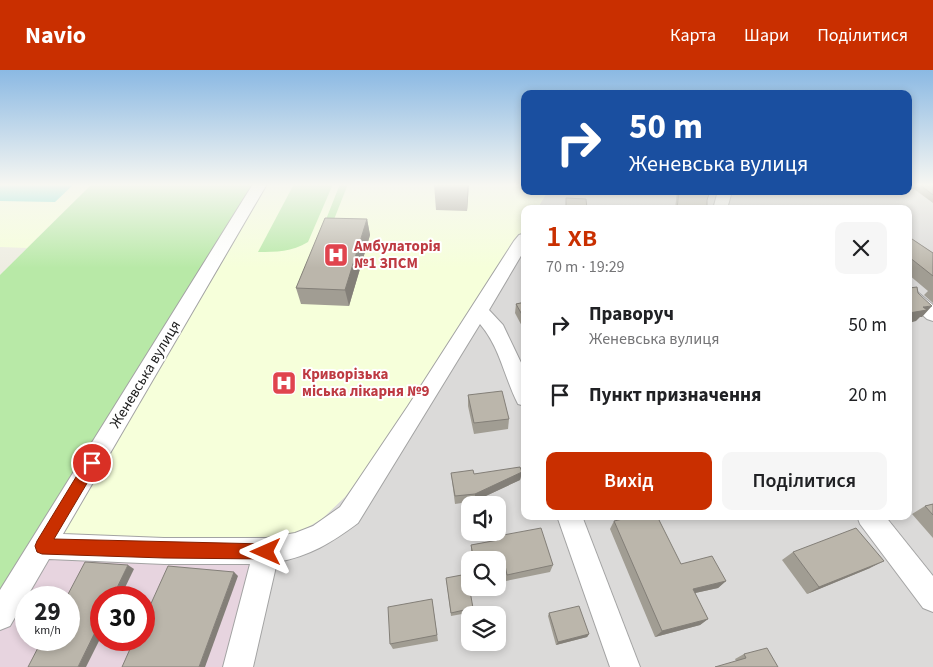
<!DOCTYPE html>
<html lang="uk">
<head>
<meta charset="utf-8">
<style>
  body { margin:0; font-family:"Source Sans 3",sans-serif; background:#f6f6f6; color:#202124; height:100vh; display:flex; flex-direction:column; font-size:19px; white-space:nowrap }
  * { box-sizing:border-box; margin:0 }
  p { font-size:16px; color:#757577 }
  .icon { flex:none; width:28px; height:28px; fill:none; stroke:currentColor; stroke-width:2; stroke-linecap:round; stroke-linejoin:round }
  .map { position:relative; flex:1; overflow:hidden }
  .panel { position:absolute; left:521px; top:135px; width:391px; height:315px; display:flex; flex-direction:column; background:#fff; border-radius:10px; box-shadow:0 2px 8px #0003 }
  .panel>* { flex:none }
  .hud { position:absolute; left:521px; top:20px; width:391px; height:105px; border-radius:10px; box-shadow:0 2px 8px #0003; background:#1a4fa0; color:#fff; overflow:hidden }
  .fabs { position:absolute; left:461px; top:426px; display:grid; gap:10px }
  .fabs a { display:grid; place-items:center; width:45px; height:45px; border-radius:10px; background:#fff; box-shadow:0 2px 8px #0003; font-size:25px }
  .speed { position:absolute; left:15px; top:516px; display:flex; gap:10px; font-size:25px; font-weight:700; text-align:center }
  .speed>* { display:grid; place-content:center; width:65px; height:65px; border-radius:50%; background:#fff; box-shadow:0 2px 8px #0003; line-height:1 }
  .speed small { font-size:12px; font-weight:400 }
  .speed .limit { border:8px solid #d22; background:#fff; color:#111 }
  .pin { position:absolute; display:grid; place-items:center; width:42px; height:42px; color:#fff; margin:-21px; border:2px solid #fff; border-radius:50%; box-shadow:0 1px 5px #0007 }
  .me { position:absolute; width:55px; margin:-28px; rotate:270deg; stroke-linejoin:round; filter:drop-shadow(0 0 4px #0008) }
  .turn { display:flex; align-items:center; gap:18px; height:105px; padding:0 25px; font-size:22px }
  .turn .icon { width:65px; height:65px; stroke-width:2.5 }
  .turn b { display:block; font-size:35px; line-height:42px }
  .round { display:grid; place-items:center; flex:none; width:52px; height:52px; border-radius:10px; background:#f6f6f6 }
  .headline { display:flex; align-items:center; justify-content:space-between; height:85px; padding:0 25px }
  h1 { font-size:30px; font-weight:600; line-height:38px; color:#c92f00 }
  .cta { display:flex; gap:10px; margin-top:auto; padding:10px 25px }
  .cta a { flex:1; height:58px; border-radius:10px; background:#c92f00; color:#fff; font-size:20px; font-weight:600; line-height:58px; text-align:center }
  .cta a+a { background:#f6f6f6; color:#202124 }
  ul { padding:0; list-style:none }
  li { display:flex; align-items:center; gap:15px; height:70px; padding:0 25px }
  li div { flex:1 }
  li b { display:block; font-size:19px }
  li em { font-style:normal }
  header { display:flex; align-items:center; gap:30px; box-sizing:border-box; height:70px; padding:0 25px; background:#c92f00; color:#fff }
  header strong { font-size:24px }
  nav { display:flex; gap:28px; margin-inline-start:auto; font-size:18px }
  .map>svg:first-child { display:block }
  .residential { fill:#dbdad9; fill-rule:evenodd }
  .industrial { fill:#e7d4df; fill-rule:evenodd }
  .education { fill:#f6ffda }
  .grass { fill:#b8e9a7 }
  .pitch { fill:#7edfd0 }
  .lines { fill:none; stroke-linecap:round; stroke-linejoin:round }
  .minor-casing { stroke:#a3a3a3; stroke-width:2 }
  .minor { fill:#fff; fill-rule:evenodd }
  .wall { fill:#a19d93 }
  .shaded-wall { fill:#837f78 }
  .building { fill:#bbb6ab; stroke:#837f78 }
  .route { fill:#c92f00; stroke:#831f00 }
  .labels { text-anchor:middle; stroke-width:4; stroke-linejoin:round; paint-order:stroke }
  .health-label { font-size:15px; font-weight:bold; fill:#be3a42; stroke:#fff; text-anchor:start }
  .street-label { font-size:15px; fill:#1c1c1c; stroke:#fff }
</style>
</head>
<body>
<header>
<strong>Navio</strong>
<nav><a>Карта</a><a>Шари</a><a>Поділитися</a></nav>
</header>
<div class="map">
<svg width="933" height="597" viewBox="0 0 933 597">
  <rect width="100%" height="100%" fill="#eeede2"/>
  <path class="residential" d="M909,114H933V597H238L266,481L461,263L525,158V446H909V139H537L548,121H909ZM470,435H498V462H470ZM470,490H498V518H470ZM470,545H498V572H470Z"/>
  <path class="industrial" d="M42,476L266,481L238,597H0V546ZM26,528H69V570H26ZM101,528H144V570H101Z"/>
  <g class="education">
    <path d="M0,114H92L27,178L0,177Z"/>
    <path d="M260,114H525V121H548L537,139H525V158L461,263L395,363L345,427L322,449L266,481L42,476Z"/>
  </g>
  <g class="grass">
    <path d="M92,114H260L0,546V205Z"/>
    <path d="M294,114H333L308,172C292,182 276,182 258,182Z"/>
    <path d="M340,114H348L331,157H323Z"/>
  </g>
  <path class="pitch" d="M0,114H74L55,132L0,131Z"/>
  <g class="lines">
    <defs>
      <g id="minor">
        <path d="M253,114H267L63,464L164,468H266L295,463L313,456L340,437L408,336L514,171L519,165L525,163V179L489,240L503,255L525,301V336L518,334C504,307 500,277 480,254L358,453C331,473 310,486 277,492L253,597H223L250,494H164L49,489L10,556L0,560V520Z"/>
        <path d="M718,121H732L727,139H713Z"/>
        <path d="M909,218L915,220L933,235V251L927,249L909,233Z"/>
        <path d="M557,446H582L640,597H610Z"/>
        <path d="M857,446H885L933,506V542L923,538L860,454Z"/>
      </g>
    </defs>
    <use href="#minor" class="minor-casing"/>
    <use href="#minor" class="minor"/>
  </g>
  <g class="wall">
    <path d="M434,114H469L467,141L436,140Z"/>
    <path d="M909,114H933V133L914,119L909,120Z"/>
    <path d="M677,121H710L707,130V139H675Z"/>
    <path d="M838,121H895L860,125L858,123L842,124Z"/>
    <path d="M367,149L370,165L349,236L301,234L296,218Z"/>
    <path d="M909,167L933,183V233L924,225L928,221L909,205Z"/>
    <path d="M525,232V262L515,243L516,234Z"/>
    <path d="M468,325L509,349L508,359L474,364L468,336Z"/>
    <path d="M522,402L520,410L475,431L455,434L451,403L474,404Z"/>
    <path d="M933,434V468L912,444L925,436Z"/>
    <path d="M785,446H798L788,450Z"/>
    <path d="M614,451L681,494L726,511L718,518L695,523L708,549L700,555L655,567L610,459Z"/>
    <path d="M498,466L553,495L550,502L506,511L504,502L498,503V490H472L471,482V475L497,470Z"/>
    <path d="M793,482L870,498L807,524L782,490Z"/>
    <path d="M446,508L473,538V542L451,546Z"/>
    <path d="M432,529L438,571L393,579L390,574Z"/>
    <path d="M549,543L589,564L587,567L556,575L548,546Z"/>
    <path d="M744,584L778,597L736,591L735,589Z"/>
  </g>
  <g class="shaded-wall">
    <path d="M467,114H469L467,141Z"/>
    <path d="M367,149L370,165L349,236L345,220Z"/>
    <path d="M932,236L922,247H920L916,251L909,253V243L923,237Z"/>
    <path d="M522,402L520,410L475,431V424Z"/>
    <path d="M792,446H798L788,450Z"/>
    <path d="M884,491L870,498L807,524L819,517Z"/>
    <path d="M128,495L134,499L120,528H112Z"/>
    <path d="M234,502L238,506L205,597H199Z"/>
    <path d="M726,511L718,518L686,525L693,519Z"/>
    <path d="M708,549L700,555L655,567L662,561Z"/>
    <path d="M101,550V567L86,597H78Z"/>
    <path d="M589,564L587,567L556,575L558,572Z"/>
  </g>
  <g class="building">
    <path d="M434,114H467V115Z"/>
    <path d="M919,114H933V125Z"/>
    <path d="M679,121H710L707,130V139H677Z"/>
    <path d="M566,128L586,129L587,139H566Z"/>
    <path d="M325,148L367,149L345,220L296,218Z"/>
    <path d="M909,167L933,183V206L909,187Z"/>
    <path d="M917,217L918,223L932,236L923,237L927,240L909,243V218Z"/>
    <path d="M525,232V250L516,234Z"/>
    <path d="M502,321L509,349L474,353L468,325Z"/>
    <path d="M520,397L522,402L475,424L455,426L451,403L473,400L474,404Z"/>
    <path d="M933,434V445L925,436Z"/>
    <path d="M636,446H657L681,494L712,486L726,511L693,519L708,549L662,561L614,451Z"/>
    <path d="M541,458L553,495L507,505L505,495L498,497V490H474L471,475L498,470V466Z"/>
    <path d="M856,458L884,491L819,517L793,482Z"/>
    <path d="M85,492L128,495L112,528H101V550L78,597H28L42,570H69V528H66Z"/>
    <path d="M168,496L234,502L199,597H122L134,570H144V549Z"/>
    <path d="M467,504L473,538L451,543L446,508Z"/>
    <path d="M432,529L437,565L390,574L388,537Z"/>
    <path d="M579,536L589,564L558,572L549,543Z"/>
    <path d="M767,578L778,597H715L746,588L744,584Z"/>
  </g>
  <linearGradient id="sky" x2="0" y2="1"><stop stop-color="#8bb9e3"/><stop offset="0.58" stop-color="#f7f7f2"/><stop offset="1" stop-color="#f7f7f2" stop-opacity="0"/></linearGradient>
  <rect width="933" height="198" fill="url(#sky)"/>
  <path class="route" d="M92,387L97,389L99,393L54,469L266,474L272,476L274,482L272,487L266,489L164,488L42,484L37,482L35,476L37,471L87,389Z"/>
  <defs>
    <symbol id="hospital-square" viewBox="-11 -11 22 22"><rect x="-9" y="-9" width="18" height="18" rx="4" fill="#e0444e" stroke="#fff"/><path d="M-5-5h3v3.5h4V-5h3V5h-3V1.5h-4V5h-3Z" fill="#fff"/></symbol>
  </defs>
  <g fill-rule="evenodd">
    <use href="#hospital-square" x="322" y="171" width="28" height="28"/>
    <use href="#hospital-square" x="270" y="299" width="28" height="28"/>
  </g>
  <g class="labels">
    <g class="health-label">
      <text x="354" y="181">Амбулаторія<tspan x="354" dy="17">№1 ЗПСМ</tspan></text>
      <text x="302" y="309">Криворізька<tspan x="302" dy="17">міська лікарня №9</tspan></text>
    </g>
    <g class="street-label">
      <text transform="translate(145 304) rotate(-59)" y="5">Женевська вулиця</text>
    </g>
  </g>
</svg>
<div class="fabs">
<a><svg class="icon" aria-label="sound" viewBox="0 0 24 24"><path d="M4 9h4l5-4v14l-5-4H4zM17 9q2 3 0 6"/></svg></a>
<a><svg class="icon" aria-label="search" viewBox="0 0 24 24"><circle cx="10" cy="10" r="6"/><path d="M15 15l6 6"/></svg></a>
<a><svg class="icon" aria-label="layers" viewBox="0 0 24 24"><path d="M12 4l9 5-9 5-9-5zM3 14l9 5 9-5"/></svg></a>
</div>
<div class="speed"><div>29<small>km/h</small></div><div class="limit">30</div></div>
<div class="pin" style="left:92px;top:393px;background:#d93025"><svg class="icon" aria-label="arrive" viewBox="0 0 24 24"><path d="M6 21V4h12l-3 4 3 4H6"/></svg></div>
<svg class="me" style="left:266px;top:482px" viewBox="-20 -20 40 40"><path d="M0-17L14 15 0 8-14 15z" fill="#c92f00" stroke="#fff" stroke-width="4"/></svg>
<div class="hud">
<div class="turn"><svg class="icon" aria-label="right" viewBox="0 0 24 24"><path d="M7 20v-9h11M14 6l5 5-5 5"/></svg><div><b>50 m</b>Женевська вулиця</div></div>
</div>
<section class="panel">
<div class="headline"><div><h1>1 хв</h1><p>70 m · 19:29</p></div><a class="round"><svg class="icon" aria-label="close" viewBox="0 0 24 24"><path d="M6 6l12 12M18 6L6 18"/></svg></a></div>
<ul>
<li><svg class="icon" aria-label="right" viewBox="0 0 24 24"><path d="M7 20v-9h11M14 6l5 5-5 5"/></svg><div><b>Праворуч</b><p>Женевська вулиця</p></div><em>50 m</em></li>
<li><svg class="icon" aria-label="arrive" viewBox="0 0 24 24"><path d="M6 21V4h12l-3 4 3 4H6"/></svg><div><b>Пункт призначення</b></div><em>20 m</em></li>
</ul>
<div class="cta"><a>Вихід</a><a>Поділитися</a></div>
</section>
</div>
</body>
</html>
